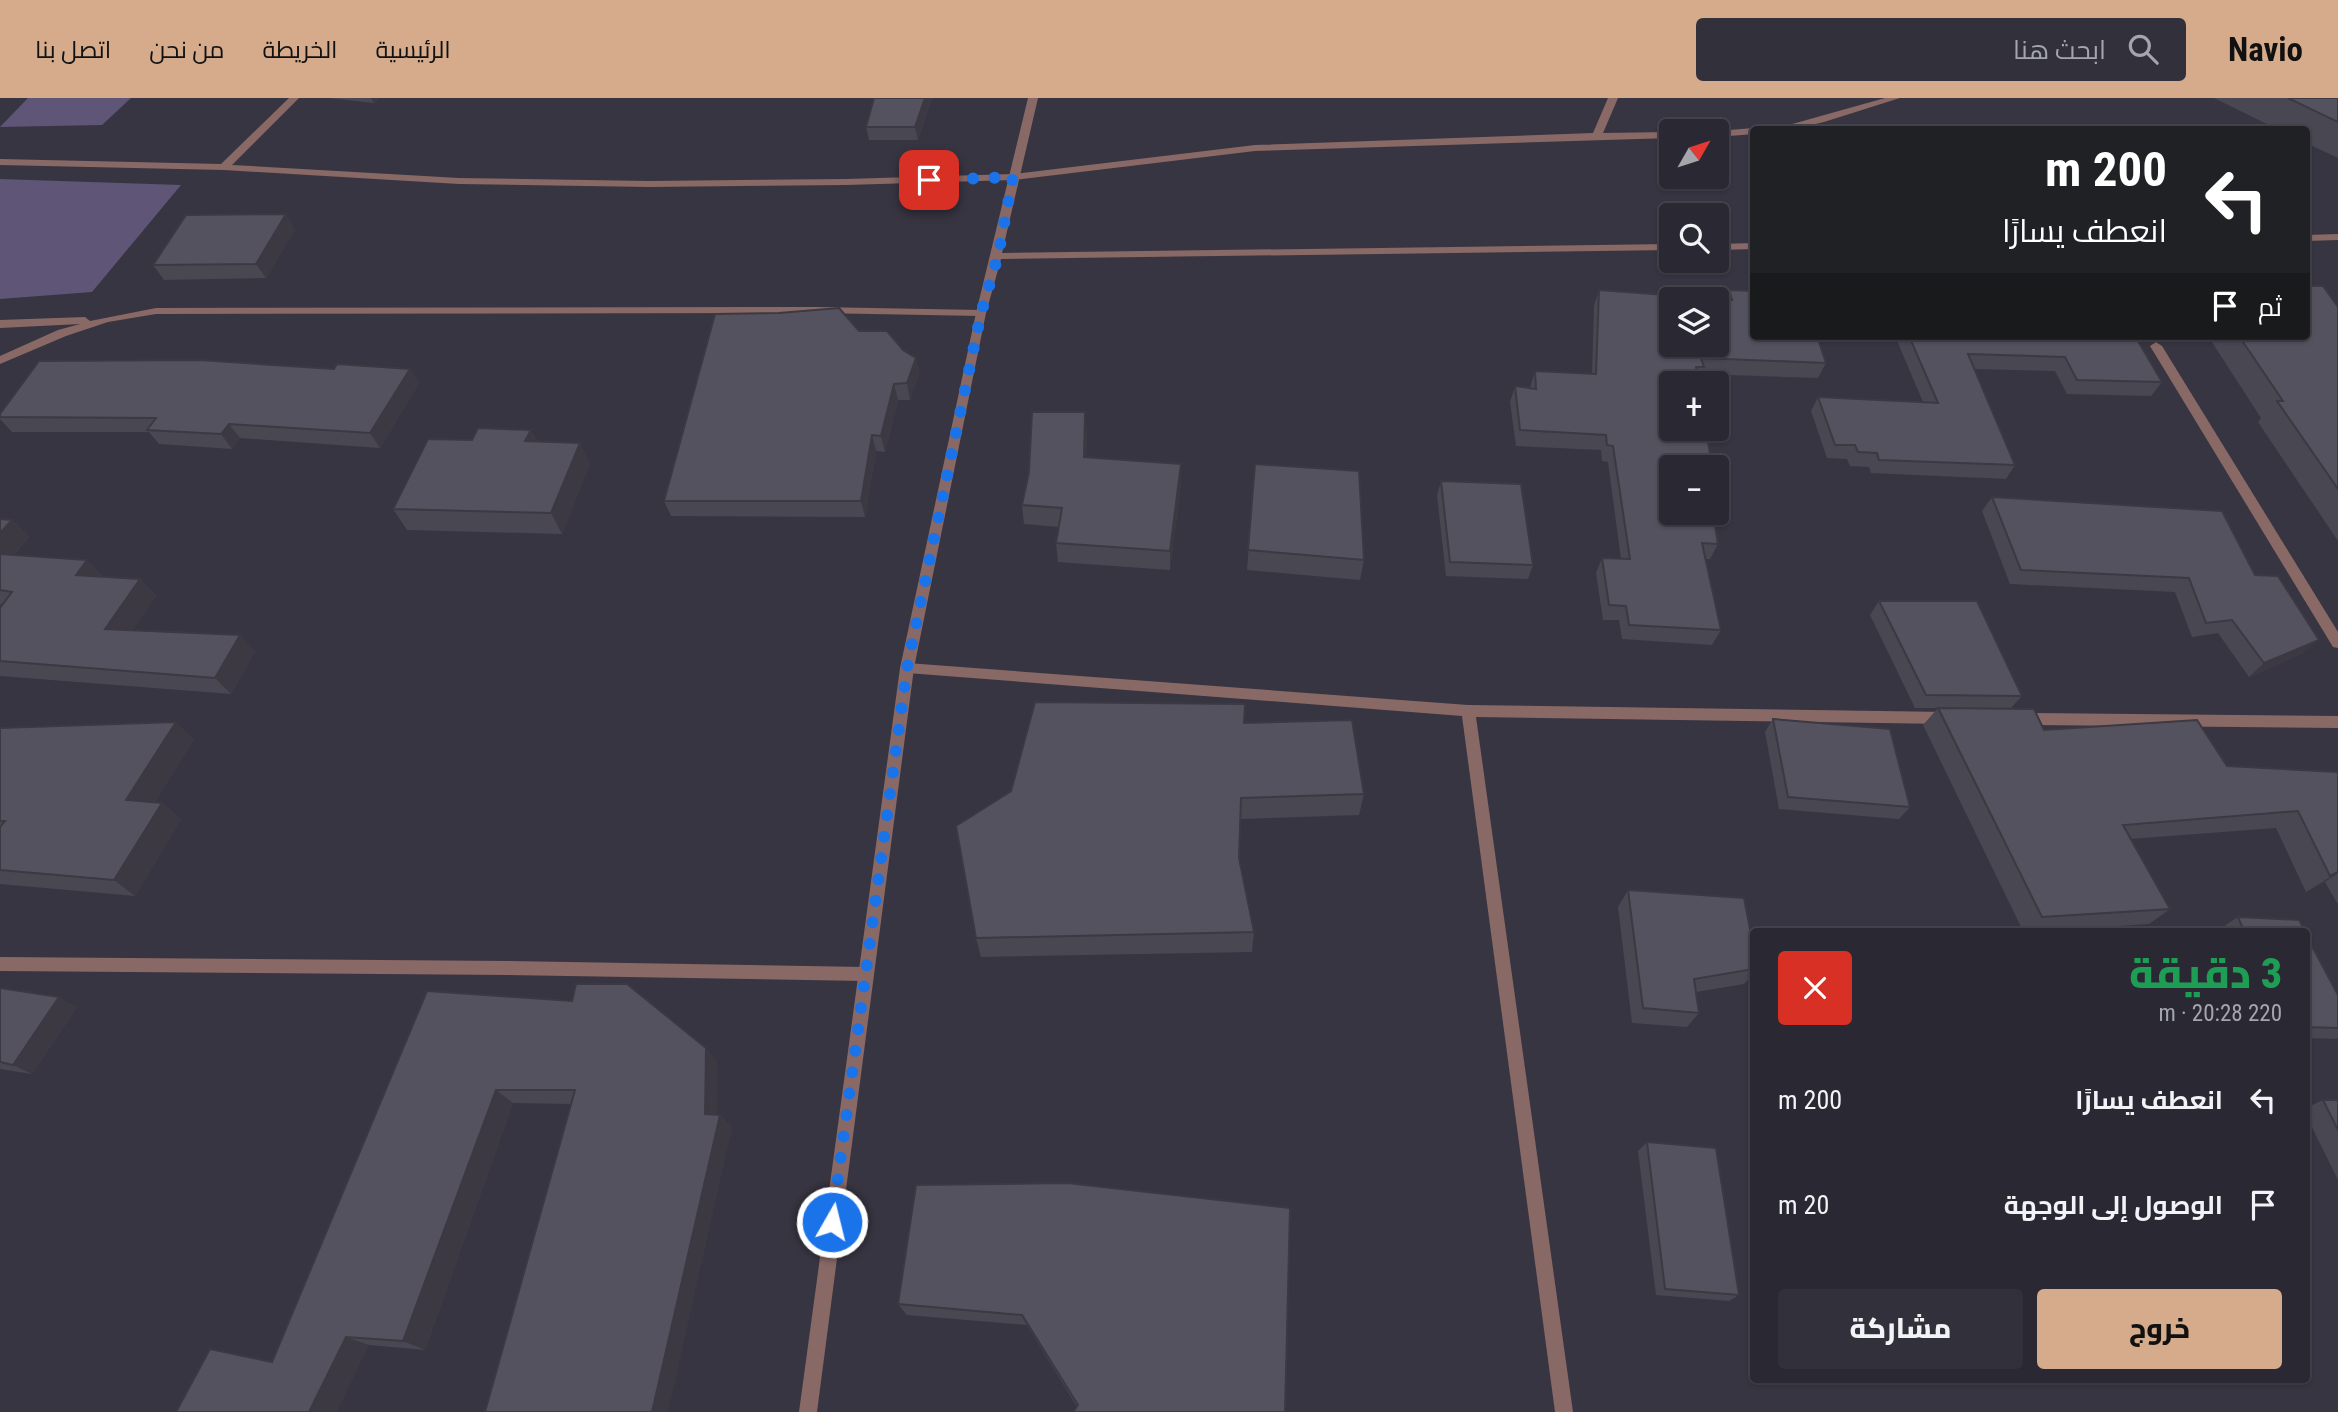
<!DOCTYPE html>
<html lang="ar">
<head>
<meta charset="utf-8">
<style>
  body { margin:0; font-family:"Roboto Condensed",Cairo,sans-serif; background:#32303a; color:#f1f3f6; direction:rtl; height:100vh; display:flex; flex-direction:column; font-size:26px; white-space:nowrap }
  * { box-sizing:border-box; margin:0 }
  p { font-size:23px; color:#a5a6ac }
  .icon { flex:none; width:38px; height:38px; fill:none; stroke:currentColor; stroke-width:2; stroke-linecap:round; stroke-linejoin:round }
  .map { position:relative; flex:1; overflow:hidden; direction:ltr }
  .details { position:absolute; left:1750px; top:830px; width:560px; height:455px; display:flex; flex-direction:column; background:#2a2832; border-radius:7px; box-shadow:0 2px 5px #0004,0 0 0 2px #46444d; direction:rtl }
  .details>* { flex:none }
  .guide { position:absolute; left:1750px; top:28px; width:560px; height:214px; border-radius:7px; box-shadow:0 2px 5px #0004,0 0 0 2px #46444d; direction:rtl; background:#202124; color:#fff; overflow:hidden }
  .needle { width:46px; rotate:51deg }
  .buttons { position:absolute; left:1659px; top:21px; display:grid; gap:14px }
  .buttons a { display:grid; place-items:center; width:70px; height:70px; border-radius:7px; background:#2a2832; box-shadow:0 2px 5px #0004,0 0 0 2px #46444d; font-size:35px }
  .pin { position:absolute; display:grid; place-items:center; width:60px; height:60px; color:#fff; margin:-30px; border-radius:14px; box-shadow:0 4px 10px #0006 }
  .me { position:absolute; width:77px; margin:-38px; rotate:8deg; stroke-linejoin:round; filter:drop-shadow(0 0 5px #0008) }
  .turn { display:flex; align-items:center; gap:24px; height:147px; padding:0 28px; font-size:32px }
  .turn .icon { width:91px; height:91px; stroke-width:2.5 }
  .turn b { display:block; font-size:49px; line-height:60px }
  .then { display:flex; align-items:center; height:66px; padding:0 28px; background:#0003; gap:14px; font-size:26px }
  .round { display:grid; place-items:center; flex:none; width:74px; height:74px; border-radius:7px; background:#32303a }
  .head { display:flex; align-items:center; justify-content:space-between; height:119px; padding:0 28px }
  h1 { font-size:42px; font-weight:800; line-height:52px; color:#1e9e55 }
  .primary-button { display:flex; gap:14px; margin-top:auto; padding:14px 28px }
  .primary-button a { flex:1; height:80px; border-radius:7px; background:#d6ab8b; color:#111; font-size:28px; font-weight:800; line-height:80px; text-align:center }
  .primary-button a+a { background:#32303a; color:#f1f3f6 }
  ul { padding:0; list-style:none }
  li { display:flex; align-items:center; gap:21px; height:105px; padding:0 28px }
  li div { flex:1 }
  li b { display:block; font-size:26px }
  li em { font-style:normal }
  header { display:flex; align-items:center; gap:42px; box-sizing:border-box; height:98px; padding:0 35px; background:#d6ab8b; color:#111 }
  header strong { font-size:33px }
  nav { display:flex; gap:38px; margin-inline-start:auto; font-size:24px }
  .search { width:490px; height:63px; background:#32303a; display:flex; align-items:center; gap:18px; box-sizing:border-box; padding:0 24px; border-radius:7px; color:#a5a6ac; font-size:26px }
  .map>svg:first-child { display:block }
  .green { fill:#5e5577 }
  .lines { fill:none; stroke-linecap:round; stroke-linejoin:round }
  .minor { fill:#896965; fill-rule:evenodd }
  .tertiary { fill:#896965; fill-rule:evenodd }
  .wall { fill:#494752 }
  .shaded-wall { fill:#3c3942 }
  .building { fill:#55525f; stroke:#3c3942; stroke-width:2; fill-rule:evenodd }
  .route { stroke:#1a73e8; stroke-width:12; stroke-dasharray:0 21.6 }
</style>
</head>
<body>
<header>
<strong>Navio</strong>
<div class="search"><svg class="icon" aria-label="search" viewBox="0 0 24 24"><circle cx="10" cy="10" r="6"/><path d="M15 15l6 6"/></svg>ابحث هنا</div>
<nav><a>الرئيسية</a><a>الخريطة</a><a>من نحن</a><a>اتصل بنا</a></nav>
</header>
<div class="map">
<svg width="2338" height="1314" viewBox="0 0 2338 1314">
  <rect width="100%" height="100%" fill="#383542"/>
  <g class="green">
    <path d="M28,0H131L102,27L0,29Z"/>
    <path d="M0,81L181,87L92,194L0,201Z"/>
  </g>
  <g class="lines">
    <g class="minor">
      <path d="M289,0H299L232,67L459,80L649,83L846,81L1013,76L1255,47L1593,35L1608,0H1618L1603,35L1671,34V40L1255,53L1013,82L846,87L649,89L459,86L224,72L0,67V61L221,66Z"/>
      <path d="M1885,0H1900L1824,24L1790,32H1771Z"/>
      <path d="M1754,30L1758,32H1754V36L1717,39V33Z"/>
      <path d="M817,209L981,212L986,215L981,218L817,215L156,216L108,224L66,238L0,266V258L58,232L80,226L0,230V222L85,219L90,223L156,210Z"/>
      <path d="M2156,244L2162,248L2338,534V550L2333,549L2150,248Z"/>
      <path d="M907,565L1468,607L1947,614L1952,616L1954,620L1952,624L1947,626L1476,619L1573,1314H1555L1462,618L907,575L900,570Z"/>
      <path d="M2020,615L2338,618V630L2020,627L2015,625L2013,621L2015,617Z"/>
      <path d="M0,859L508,863L865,869L871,871L873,876L871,881L865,883L508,877L0,873Z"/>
    </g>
    <g class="tertiary">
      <path d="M1028,0H1038L1002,155L1671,146V152L1001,161L986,215L914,570L817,1314H799L900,570L976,215Z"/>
      <path d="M2338,136V142L2306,143V137Z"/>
      <path d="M1754,145V151L1717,152V146Z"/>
    </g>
  </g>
  <g class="wall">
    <path d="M328,0H379L374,5Z"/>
    <path d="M874,0H932L918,42H869L866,29Z"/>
    <path d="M2214,0H2338V60L2306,45V32H2279Z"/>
    <path d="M295,131L266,180L164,182L153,167Z"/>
    <path d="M1599,192L1725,201L1729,192L1826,265L1818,280L1701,276L1698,282L1710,356L1705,367L1718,446L1710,461H1706L1721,532L1712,547L1622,541L1619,522H1603L1596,475L1602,460L1621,461L1608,364L1602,363L1601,352L1516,348L1510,304L1515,288L1530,290L1535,273L1592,276L1594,208Z"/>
    <path d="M2338,209V443L2258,324L2261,320L2208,238H2306Z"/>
    <path d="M1895,238H2135L2162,284L2151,298L2067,296L2055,273L1974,271L2015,367L2006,381L1871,375L1869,369L1850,368L1847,361L1827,360L1811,313L1818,299L1923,304Z"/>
    <path d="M903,252L916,260L919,276L910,302H898L885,354L876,353L865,419L671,418L664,403Z"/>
    <path d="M334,271H410L419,285L380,350L240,340L232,351L159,346L149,334H12L0,321V316Z"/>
    <path d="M531,332L537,343L590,365L562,436L407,432L393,411L472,342Z"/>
    <path d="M1087,333L1086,360L1181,366V385L1170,472L1058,464L1056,445L1059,429L1024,426L1022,407Z"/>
    <path d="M1255,366L1364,462L1360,482L1247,472Z"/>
    <path d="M1441,383L1533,467L1528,481L1446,478L1437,397Z"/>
    <path d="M1992,399L2255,477L2303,555L2249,579L2218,535L2192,539L2175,494L2010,486L1982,413Z"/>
    <path d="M0,421L12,422L29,439L14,457L87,462L103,479L140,481L156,498L132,532L255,553L231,596L0,578V510L2,507L0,506Z"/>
    <path d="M1879,503L2022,598L2010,611L2044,632L2227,668L2338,674V805H2337L2325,784L2306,794L2276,730L2130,741L2170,811L2149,826L2045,833H2023L1923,627L1938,610H1915L1870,517Z"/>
    <path d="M1773,621L1910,709L1899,721L1779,711L1765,634Z"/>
    <path d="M1244,625L1364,696L1359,717L1241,721L1239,760L1254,834L1252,854L981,859L976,840Z"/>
    <path d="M0,630L194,641L155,704L162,705L181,721L135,798L0,786Z"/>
    <path d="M1628,792L1754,852V875L1744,886L1696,894L1699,915L1687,929L1632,925L1618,809Z"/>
    <path d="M2238,819L2305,833H2222L2221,830Z"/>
    <path d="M2306,837L2338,930V940L2336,941L2306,940Z"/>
    <path d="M0,890L77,909L32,976L0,971Z"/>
    <path d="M427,893L706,950L717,965V1017H720L732,1030L571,1006L513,1005L425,1252L369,1247L272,1264Z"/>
    <path d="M2323,1002H2338V1082L2306,1017V1010Z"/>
    <path d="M1647,1044L1739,1197L1729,1203L1656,1197L1638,1053Z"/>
    <path d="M916,1087L1285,1314L1077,1309L1027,1227L907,1217L898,1206Z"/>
  </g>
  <g class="shaded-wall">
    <path d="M371,0H379L374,5Z"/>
    <path d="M925,0H932L918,42L915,29Z"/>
    <path d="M286,116L295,131L266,180L256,166Z"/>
    <path d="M916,260L919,276L910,302L907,285Z"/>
    <path d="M410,271L419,285L380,350L370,335Z"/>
    <path d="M894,286L898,302L885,354L881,338Z"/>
    <path d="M1085,314L1087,333L1086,379L1084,359Z"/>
    <path d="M229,326L240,340L232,351L221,336Z"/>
    <path d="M531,332L542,352L525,343Z"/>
    <path d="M872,337L876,353L865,419L861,403Z"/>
    <path d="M580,345L590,365L562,436L551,415Z"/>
    <path d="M1181,366V385L1170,472V453Z"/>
    <path d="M12,422L29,439L1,472L0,471V435Z"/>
    <path d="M87,462L103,479L76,477Z"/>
    <path d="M140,481L156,498L122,548L105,531Z"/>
    <path d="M240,537L255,553L231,596L215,580Z"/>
    <path d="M2319,542L2303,555L2249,579L2264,565Z"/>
    <path d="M176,624L194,641L147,718L126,702Z"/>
    <path d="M162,705L181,721L135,798L114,782Z"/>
    <path d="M2338,774V775L2325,784L2306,794Z"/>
    <path d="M59,899L77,909L32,976L13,967Z"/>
    <path d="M706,950L717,965V1029L705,1016Z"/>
    <path d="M496,992L513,1005L425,1252L403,1243Z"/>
    <path d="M720,1017L732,1030L668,1314H652Z"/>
    <path d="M346,1239L369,1247L337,1314H309Z"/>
  </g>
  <g class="building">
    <path d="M874,0H925L915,29H866Z"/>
    <path d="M2288,0H2338V24Z"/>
    <path d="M286,116L256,166L153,167L186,117Z"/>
    <path d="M2306,188H2323L2338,209V391L2277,303H2283L2239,238H2306Z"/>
    <path d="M1599,192L1732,202L1729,192L1754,193V238H1817L1826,265L1701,260L1704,269H1696L1699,285H1671V331H1706L1710,356H1703L1705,369H1671V415H1713L1718,446L1702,445L1721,532L1629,527L1626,508L1609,507L1602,460L1630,461L1613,348L1607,347L1606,337L1520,332L1515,288L1536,291L1535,273L1596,276ZM1671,201H1717V247H1671Z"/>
    <path d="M839,210L859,233H887L903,252L916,260L907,285L894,286L881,338L872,337L861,403H664L715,216L779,215Z"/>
    <path d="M1909,238H2135L2162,284L2077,282L2065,259L1968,256L2015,367L1879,362L1877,355L1858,354L1855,347H1835L1818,299L1938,305Z"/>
    <path d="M200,262L334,271L337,266L410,271L370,335L229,326L221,336L147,332L156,320L0,319V316L39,263Z"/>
    <path d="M1032,314H1085L1084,359L1181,366L1170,453L1056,445L1062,410L1022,407L1029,374Z"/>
    <path d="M478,330L531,332L525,343L580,345L551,415L393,411L428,341L472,342Z"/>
    <path d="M1255,366L1359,373L1364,462L1248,452Z"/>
    <path d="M1441,383L1521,386L1533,467L1450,464Z"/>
    <path d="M1992,399L2222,413L2255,477L2278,478L2319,542L2264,565L2232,522L2206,525L2189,480L2021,472Z"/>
    <path d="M0,421L12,422L0,435Z"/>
    <path d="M0,456L87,462L76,477L140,481L105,531L240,537L215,580L0,563V510L12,494L0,492Z"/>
    <path d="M1879,503H1977L2022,598L1926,597Z"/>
    <path d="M1035,604L1245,606L1244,625L1352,622L1364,696L1241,700L1239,760L1254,834L976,840L956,728L1011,693Z"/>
    <path d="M1938,610L2034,611L2044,632L2197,622L2227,668L2338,674V774L2330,778L2298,713L2123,727L2170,811L2042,819Z"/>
    <path d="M1773,621L1890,631L1910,709L1788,699Z"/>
    <path d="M176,624L126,702L162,705L114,782L0,772V729L5,723H0V630Z"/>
    <path d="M1628,792L1744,800L1754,852V871L1694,881L1699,915L1643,910Z"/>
    <path d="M2238,819L2299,822L2305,833H2244Z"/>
    <path d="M2306,837L2338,897V930L2306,929Z"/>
    <path d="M576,886H627L706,950L705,1016L720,1017L652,1314H485L575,992H496L403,1243L346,1239L309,1314H176L210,1251L272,1264L427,893L572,903Z"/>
    <path d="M0,890L59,899L13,967L0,964Z"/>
    <path d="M2323,1002H2338V1032Z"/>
    <path d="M1647,1044L1716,1050L1739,1197L1665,1191Z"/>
    <path d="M1067,1085L1290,1110L1285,1314H1073L1078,1307L1022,1217L898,1206L916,1087Z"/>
  </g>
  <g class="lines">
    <path class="route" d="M832,1124L907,570L981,215L998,158L1013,79L929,82"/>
  </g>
</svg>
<div class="buttons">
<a><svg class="needle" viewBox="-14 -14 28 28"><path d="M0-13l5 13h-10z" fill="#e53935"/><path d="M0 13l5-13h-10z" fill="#a5a6ac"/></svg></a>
<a><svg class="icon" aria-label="search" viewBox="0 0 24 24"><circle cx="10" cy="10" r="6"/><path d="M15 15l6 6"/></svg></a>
<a><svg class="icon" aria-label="layers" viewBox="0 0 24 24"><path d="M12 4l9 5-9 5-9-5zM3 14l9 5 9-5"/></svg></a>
<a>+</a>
<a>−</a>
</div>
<div class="pin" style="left:929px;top:82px;background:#d93025"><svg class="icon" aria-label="arrive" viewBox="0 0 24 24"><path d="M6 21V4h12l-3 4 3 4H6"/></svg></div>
<svg class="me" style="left:832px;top:1124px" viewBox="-20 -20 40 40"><circle r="17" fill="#1a73e8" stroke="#fff" stroke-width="3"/><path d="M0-11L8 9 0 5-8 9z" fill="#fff"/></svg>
<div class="guide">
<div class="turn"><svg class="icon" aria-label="left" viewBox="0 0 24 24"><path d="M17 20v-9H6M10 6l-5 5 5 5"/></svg><div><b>200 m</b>انعطف يسارًا</div></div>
<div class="then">ثم<svg class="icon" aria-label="arrive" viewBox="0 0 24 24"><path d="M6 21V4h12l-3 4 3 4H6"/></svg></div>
</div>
<section class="details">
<div class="head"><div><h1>3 دقيقة</h1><p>220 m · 20:28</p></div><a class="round" style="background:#d93025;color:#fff"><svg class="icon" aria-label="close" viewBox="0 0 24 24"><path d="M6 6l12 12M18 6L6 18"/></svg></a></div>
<ul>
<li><svg class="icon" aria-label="left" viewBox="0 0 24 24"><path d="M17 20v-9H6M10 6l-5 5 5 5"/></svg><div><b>انعطف يسارًا</b></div><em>200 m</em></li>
<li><svg class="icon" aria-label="arrive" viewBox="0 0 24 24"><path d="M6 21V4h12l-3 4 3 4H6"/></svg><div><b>الوصول إلى الوجهة</b></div><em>20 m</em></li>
</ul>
<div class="primary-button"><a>خروج</a><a>مشاركة</a></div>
</section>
</div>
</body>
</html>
